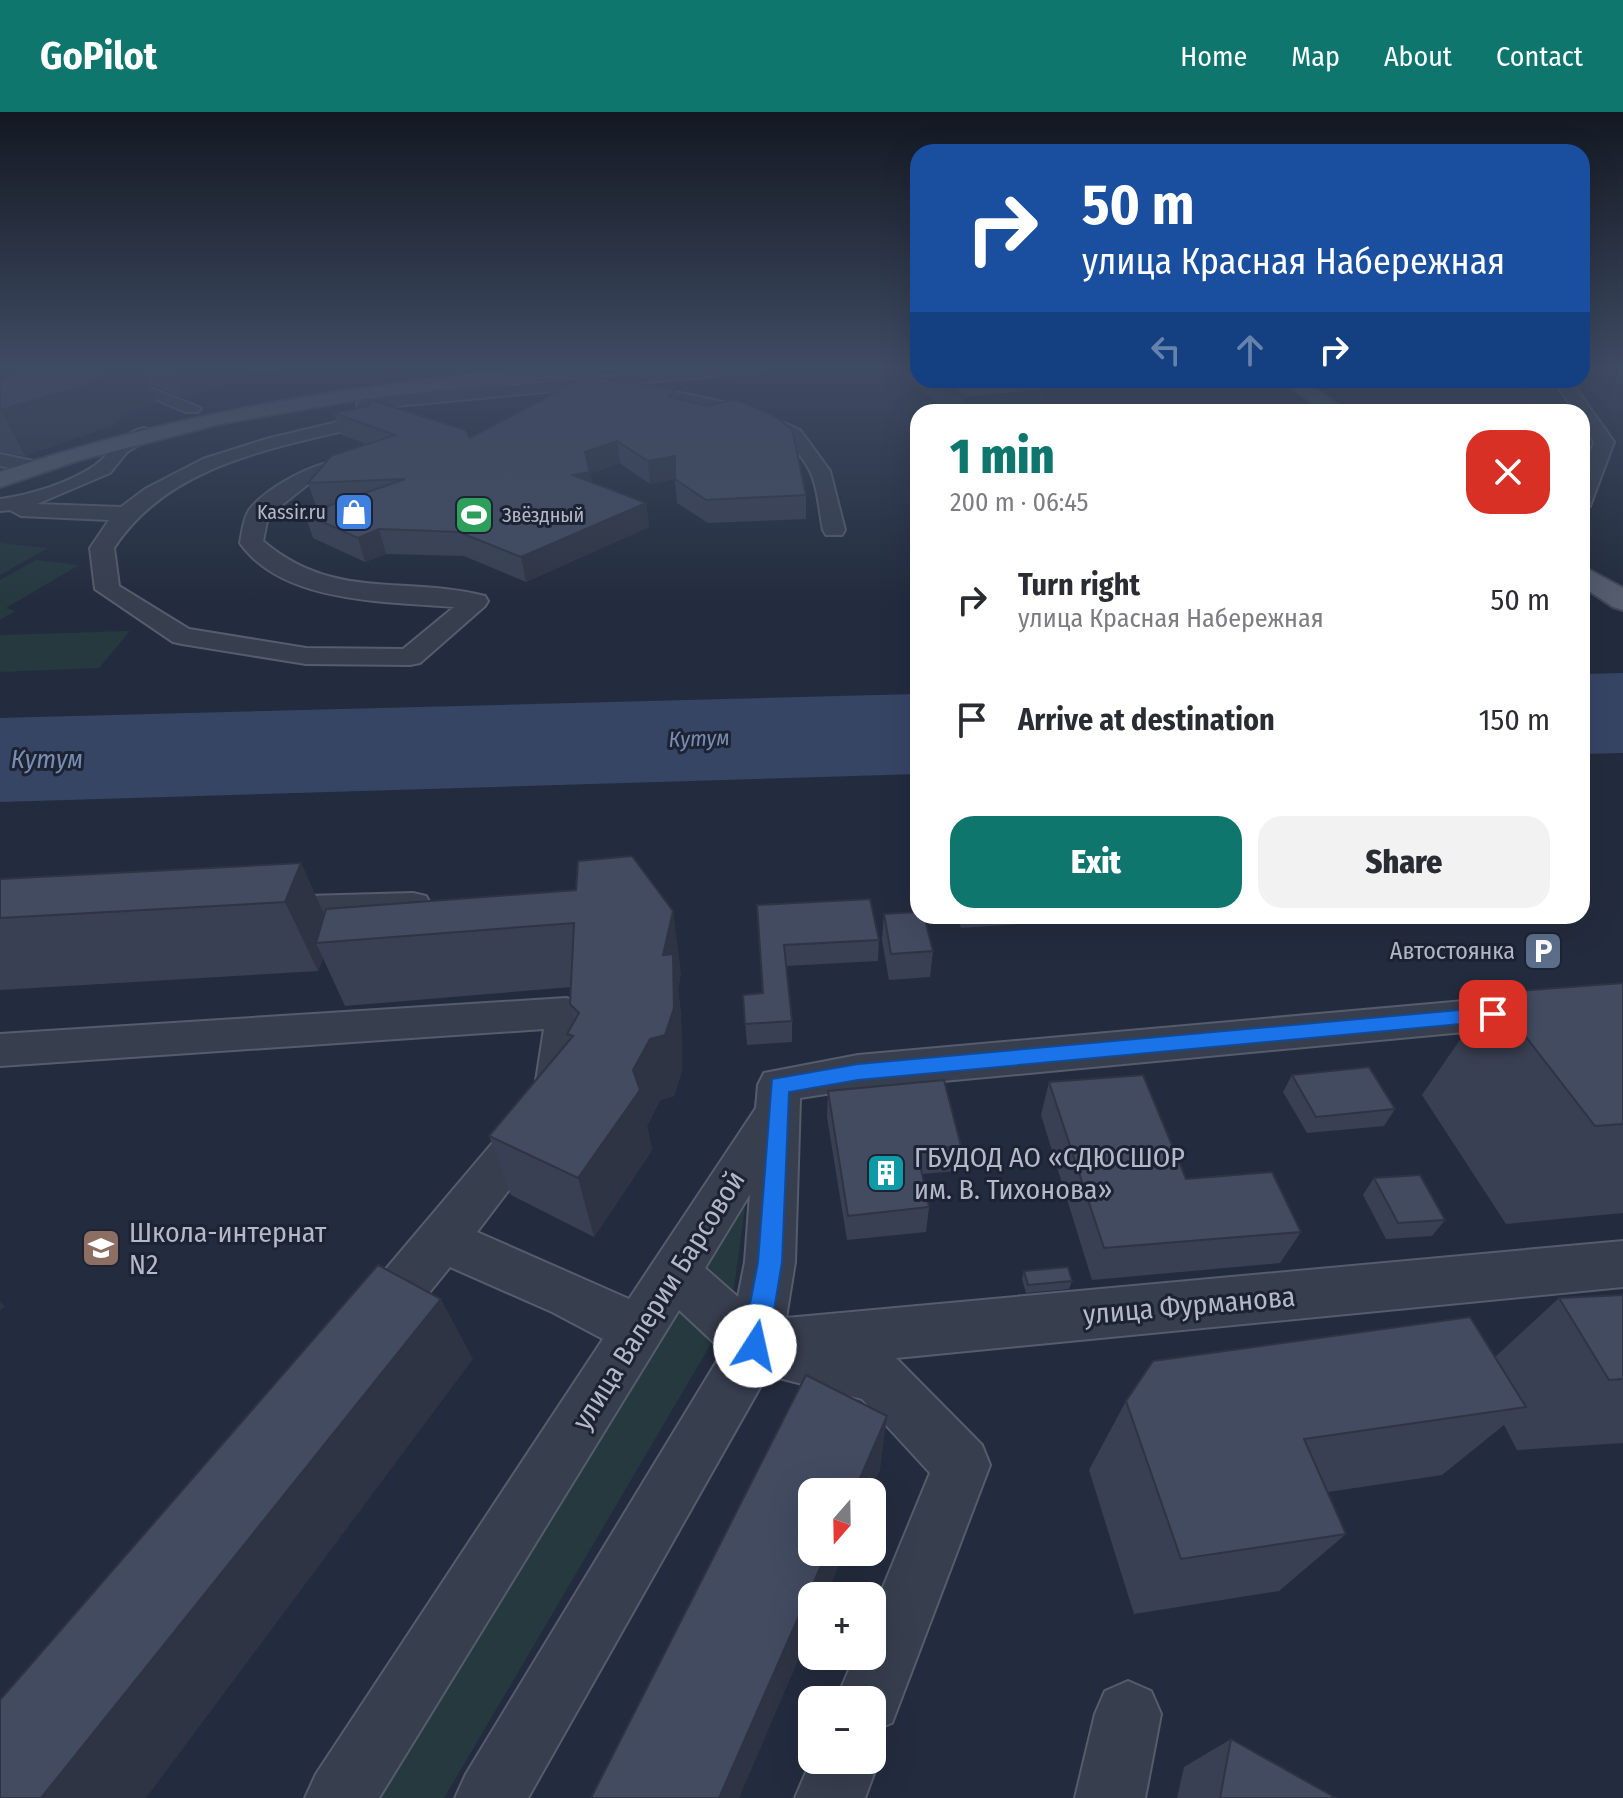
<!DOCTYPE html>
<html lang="en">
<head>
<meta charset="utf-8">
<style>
  body { margin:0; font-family:"Fira Sans Condensed",sans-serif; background:#f2f2f3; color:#2b2b33; height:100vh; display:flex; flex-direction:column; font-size:30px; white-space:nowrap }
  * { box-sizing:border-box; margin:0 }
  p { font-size:26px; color:#7c7c81 }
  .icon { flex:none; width:44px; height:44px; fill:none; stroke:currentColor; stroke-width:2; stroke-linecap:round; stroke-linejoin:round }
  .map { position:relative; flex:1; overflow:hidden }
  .drawer { position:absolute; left:910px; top:292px; width:680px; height:520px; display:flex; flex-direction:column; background:#fff; border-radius:24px; box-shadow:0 8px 32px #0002 }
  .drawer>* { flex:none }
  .banner { position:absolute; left:910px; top:32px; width:680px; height:244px; border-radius:24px; box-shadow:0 8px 32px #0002; background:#1a4fa0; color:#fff; overflow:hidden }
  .needle { width:52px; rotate:200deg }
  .controls { position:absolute; left:798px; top:1366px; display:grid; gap:16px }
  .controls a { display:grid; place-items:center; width:88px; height:88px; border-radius:16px; background:#fff; box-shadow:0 8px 32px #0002; font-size:40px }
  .pin { position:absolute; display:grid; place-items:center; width:68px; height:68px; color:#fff; margin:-34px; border-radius:16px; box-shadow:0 4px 12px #0006 }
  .me { position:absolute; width:88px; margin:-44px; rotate:10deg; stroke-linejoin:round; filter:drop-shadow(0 0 6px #0008) }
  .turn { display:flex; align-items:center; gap:28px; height:168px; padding:0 40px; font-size:36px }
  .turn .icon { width:104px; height:104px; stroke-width:2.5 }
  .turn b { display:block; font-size:56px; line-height:68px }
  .lanes { display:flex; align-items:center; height:76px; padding:0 40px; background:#0003; justify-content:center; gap:40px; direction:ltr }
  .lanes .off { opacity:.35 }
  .round { display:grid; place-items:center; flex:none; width:84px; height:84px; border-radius:24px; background:#f2f2f3 }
  .summary { display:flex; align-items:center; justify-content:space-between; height:136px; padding:0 40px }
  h1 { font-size:48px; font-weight:800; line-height:60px; color:#0f766e }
  .cta { display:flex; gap:16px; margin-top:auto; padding:16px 40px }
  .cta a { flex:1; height:92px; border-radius:24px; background:#0f766e; color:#fff; font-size:32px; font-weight:800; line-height:92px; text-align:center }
  .cta a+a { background:#f2f2f3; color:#2b2b33 }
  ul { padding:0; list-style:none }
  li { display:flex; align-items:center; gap:24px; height:120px; padding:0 40px }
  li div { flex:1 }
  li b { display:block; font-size:30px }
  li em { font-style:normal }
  header { display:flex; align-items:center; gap:48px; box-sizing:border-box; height:112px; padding:0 40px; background:#0f766e; color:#fff }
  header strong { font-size:38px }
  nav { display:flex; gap:44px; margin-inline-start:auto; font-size:28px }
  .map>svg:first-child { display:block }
  .green { fill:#25393f }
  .water { fill:#374565 }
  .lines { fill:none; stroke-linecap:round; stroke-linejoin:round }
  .minor-casing { stroke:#555c6c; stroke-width:4 }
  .major-casing { stroke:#404757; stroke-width:4 }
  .minor { fill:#373e4e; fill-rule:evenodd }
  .major { fill:#555d6e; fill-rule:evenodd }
  .wall { fill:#394053 }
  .shaded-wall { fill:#2e3443 }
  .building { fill:#424b60; stroke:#2e3443; stroke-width:2 }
  .route { fill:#1a73e8; stroke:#114b97; stroke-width:2 }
  .labels { text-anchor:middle; stroke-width:6; stroke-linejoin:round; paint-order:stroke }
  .far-poi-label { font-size:20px; fill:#b3b9c9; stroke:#1c2333; text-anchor:end }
  .far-water-label { font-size:22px; font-style:italic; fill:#7b8cb2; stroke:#1c2333 }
  .poi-label { font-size:24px; fill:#b3b9c9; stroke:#1c2333; text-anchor:end }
  .water-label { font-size:26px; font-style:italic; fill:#7b8cb2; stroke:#1c2333 }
  .near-poi-label { font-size:28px; fill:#b3b9c9; stroke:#1c2333; text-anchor:start }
  .near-street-label { font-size:28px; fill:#b3b9c9; stroke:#1c2333 }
</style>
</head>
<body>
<header>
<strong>GoPilot</strong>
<nav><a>Home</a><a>Map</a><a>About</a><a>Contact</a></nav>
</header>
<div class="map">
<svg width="1623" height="1686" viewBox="0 0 1623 1686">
  <rect width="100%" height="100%" fill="#232c3e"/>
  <g class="green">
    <path d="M0,431L48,436L0,463Z"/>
    <path d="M36,448L79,453L6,496L15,499L0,508V468Z"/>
    <path d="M130,519L99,556L0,560V523Z"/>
    <path d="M749,1066L733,1183L688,1160Z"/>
    <path d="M678,1185L725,1208L444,1686H365Z"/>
  </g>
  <g class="water">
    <path d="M1623,561V641L1582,642V562Z"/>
    <path d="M918,582V662L0,690V606Z"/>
  </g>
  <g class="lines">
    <defs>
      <g id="minor">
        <path d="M76,255H98L201,296L198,300H186Z"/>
        <path d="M707,255H763L755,260L375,296L373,312C280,335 170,350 114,436L119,474L189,517L306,536L403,537L454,495C387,489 283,492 240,431C242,421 243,409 248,400C258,381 320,345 341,351L344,355L341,359L311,370L268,404L263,429C335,490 403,463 485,484L488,489L485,494L420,551L410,553L306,552L182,532L173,530L95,477L90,436L109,408L21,404L10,398L0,399V387C30,383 69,371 94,354C112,341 120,322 143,316L150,318V326L127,340L110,361L37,392L121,395L145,377L203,347L266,327L358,305L357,292L366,287Z"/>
        <path d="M1554,268H1570L1614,330L1590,394L1582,395V362L1594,330L1582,311V300H1575Z"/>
        <path d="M638,272L747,295L800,318L830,359L845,418L842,423H826L823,418C819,399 818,374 809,357C776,297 692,296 632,281L629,277Z"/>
        <path d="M0,342L43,351L46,355L36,361L0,354Z"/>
        <path d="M413,781L426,784L431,793L426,802L413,805L271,809L258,806L253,797L258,788L271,785Z"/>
        <path d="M1623,875V905L858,977L800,986L795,1150L786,1206L1623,1129V1175L896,1246L982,1333L990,1353L892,1611L872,1619V1588H836L855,1544H872V1502L930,1361L862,1287L767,1263L528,1686H455L466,1662L723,1239L679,1198L379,1686H305L316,1662L603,1227L552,1200L450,1155L394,1224L376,1232L358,1224L350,1207L358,1190L534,982L544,917L0,954V922L566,886L580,890L586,901L577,988L477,1120L629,1187L756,996L758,973L764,961L858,943ZM750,1082L745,1150L738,1185L705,1156Z"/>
        <path d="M1128,1569L1151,1579L1161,1602L1145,1686H1075L1095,1602L1105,1579Z"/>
        <path d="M872,1632L879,1648L865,1686H795L812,1646L872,1648Z"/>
      </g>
      <g id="major">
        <path d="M540,255H604L595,261L368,286L219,312L80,348L0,375V360C176,301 356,272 540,255Z"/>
        <path d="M1280,268H1303L1348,300H1324Z"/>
        <path d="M1582,454L1623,476V498L1613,495L1582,474Z"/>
      </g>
    </defs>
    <use href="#minor" class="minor-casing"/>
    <use href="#major" class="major-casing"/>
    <use href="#minor" class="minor"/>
    <use href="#major" class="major"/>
  </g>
  <g class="wall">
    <path d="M36,255H329L217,264L221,275L182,285L149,272L157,292L131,298L111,314L25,344L0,340V267Z"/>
    <path d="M894,255H918V268H1031L1045,278L1042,300H949L894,256Z"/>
    <path d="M1127,268H1197L1196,269L1143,276Z"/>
    <path d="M675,286L806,383V407L708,411L677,391L675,367L650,372L620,351L590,362L592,370L646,391L649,415L526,470L464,444L386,442L365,450L313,426L305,402L330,394H316L308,371L367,332L341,323L334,301L368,294L470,326Z"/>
    <path d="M301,751L324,803L576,778L681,861L678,877L681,904L682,958L674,984L660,988L647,1014L652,1038L594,1125L511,1083L489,1024L569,928L567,922L574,909L570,892L571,875L345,894L323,846L318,859L0,878V767Z"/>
    <path d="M757,793L879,828L878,849L786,854L792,909V930L747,933L743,883L763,881Z"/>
    <path d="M884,802L933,839L930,865L889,868L882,828Z"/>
    <path d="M957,804H1066L1064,809L961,816Z"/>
    <path d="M1623,871V1101L1506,1112L1422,983L1492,881Z"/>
    <path d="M1292,963L1395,997L1384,1014L1307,1021L1283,980Z"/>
    <path d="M1049,970L1186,1067L1301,1120L1280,1151L1092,1168L1041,1003Z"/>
    <path d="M828,979L961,1034L957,1059L922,1062L929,1095L926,1120L847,1128L827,1005Z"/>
    <path d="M1374,1066L1445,1108L1432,1124L1386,1127L1363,1083Z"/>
    <path d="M1024,1159L1072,1169L1069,1177L1026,1181L1022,1167Z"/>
    <path d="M1623,1183V1331L1517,1338L1504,1313L1442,1363L1328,1380L1346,1422L1279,1479L1134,1502L1089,1358L1126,1289L1495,1245L1559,1186Z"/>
    <path d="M1231,1627L1336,1686H1177L1184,1655Z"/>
  </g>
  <g class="shaded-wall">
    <path d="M118,255H142L157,292L131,298L111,314L25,344L2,299Z"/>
    <path d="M170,255H329L217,264L221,275L182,285Z"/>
    <path d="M1145,268H1197L1196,269L1143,276Z"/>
    <path d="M1045,278L1042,300H963L964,286Z"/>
    <path d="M617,329L620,351L590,362L593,383L573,363L585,340Z"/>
    <path d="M675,344L677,366L650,372L648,349Z"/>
    <path d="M646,391L649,415L526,470L521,445Z"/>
    <path d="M379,417L386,442L365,450L358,426Z"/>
    <path d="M301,751L332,820L316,831L323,846L318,859L285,790Z"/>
    <path d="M673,799L681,861L678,877L681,904L682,958L674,984L660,988L647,1014L652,1038L594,1125L578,1066L633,958Z"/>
    <path d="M441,1187L473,1247L146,1686H41Z"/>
    <path d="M0,1190L5,1194L0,1199Z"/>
    <path d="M887,1304L880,1358L870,1380H854Z"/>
    <path d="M827,1440H845L826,1484H812V1516L739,1686H719Z"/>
  </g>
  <g class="building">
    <path d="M37,255H118L113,256L92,271L0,298V267Z"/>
    <path d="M586,264L674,278L669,285L707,294L736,287L776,305L792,317L806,383L706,388L675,367V344L648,349L617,329L585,340L590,360L573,363L646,391L521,445L459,420L379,417L358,426L305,402L405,367L308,371L331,344L395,323L334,301L368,294L372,288L465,318L470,326Z"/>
    <path d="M941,268H1031L1045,278L964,286Z"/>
    <path d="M632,744L673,799L663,843L673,842L674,896L665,923L650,927L633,958L640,978L578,1066L489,1024L573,924L567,922L579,901L570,892L574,811L316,831L326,797L576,778L578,749Z"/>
    <path d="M301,751L285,790L0,806V767Z"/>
    <path d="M870,787L879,828L784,833L792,909L745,912L743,883L763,881L757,793Z"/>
    <path d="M918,800V804H924L933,839L891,842L884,802Z"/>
    <path d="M1623,871V1012L1595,1014L1492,881Z"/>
    <path d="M1369,955L1395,997L1316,1005L1292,963Z"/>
    <path d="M1143,963L1186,1067L1272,1060L1301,1120L1104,1136L1049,970Z"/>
    <path d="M944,968L961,1034L917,1038L929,1095L848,1104L828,979Z"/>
    <path d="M1420,1063L1445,1108L1398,1111L1374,1066Z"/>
    <path d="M378,1153L441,1187L41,1686H0V1588Z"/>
    <path d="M1068,1155L1072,1169L1028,1173L1024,1159Z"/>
    <path d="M1623,1183V1267L1609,1268L1559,1186Z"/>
    <path d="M1470,1205L1526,1295L1304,1327L1346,1422L1181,1447L1126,1289L1153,1249Z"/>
    <path d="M806,1263L887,1304L854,1380H812V1440H827L719,1686H591Z"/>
    <path d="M1231,1627L1336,1686H1220Z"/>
  </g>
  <linearGradient id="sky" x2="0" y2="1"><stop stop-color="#131822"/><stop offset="0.52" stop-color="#3f4b63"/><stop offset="1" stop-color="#3f4b63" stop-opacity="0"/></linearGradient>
  <rect width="1623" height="491" fill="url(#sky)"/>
  <path class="route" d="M1493,895L1503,902L1493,909L858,968L789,980L782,1150L768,1234L764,1243L755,1246L746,1243L742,1234L758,1150L772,967L858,952Z"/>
  <defs>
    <symbol id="shop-square" viewBox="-11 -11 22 22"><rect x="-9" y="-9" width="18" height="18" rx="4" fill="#3f7fe0" stroke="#1c2333"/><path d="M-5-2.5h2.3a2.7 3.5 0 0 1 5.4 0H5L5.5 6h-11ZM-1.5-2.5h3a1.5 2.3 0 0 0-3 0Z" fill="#fff"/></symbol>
    <symbol id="stadium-square" viewBox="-11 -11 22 22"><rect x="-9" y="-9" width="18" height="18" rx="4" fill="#2e9e5b" stroke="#1c2333"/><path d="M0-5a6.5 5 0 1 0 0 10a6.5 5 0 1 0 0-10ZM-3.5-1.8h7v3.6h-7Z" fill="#fff"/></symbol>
    <symbol id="parking-square" viewBox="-11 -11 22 22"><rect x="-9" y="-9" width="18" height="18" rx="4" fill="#5c6f8a" stroke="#1c2333"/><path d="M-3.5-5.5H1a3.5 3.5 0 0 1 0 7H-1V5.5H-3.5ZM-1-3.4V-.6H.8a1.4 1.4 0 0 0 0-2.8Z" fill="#fff"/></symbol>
    <symbol id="building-square" viewBox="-11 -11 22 22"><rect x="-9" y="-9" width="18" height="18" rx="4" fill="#0f9aa8" stroke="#1c2333"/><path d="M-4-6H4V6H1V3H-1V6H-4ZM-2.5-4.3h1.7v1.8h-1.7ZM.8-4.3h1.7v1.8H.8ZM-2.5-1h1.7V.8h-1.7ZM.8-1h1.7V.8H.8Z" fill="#fff"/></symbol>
    <symbol id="school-square" viewBox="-11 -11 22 22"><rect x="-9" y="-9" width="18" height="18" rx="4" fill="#8d6e63" stroke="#1c2333"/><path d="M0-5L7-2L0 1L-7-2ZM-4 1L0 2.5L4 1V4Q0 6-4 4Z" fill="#fff"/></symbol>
  </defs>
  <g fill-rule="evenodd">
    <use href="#shop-square" x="332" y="378" width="44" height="44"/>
    <use href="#stadium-square" x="452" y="381" width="44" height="44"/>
    <use href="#parking-square" x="1521" y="817" width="44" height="44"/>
    <use href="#building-square" x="864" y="1039" width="44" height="44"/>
    <use href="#school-square" x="79" y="1114" width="44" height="44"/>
  </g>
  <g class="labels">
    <g class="far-poi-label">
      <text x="326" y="407">Kassir.ru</text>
      <text x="502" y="410" text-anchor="start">Звёздный</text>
    </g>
    <g class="far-water-label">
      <text transform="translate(699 626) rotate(-2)" y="8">Кутум</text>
    </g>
    <g class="poi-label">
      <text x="1515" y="847">Автостоянка</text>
    </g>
    <g class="water-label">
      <text x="47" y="656">Кутум</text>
    </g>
    <g class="near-poi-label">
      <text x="914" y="1055">ГБУДОД АО «СДЮСШОР<tspan x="914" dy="32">им. В. Тихонова»</tspan></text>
      <text x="129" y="1130">Школа-интернат<tspan x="129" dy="32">N2</tspan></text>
    </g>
    <g class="near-street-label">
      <text transform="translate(658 1188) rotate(-58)" y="10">улица Валерии Барсовой</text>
      <text transform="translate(1189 1193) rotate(-5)" y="10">улица Фурманова</text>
    </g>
  </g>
</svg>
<div class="controls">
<a><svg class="needle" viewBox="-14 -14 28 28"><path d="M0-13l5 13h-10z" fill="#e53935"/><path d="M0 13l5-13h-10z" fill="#7c7c81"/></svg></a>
<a>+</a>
<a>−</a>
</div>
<div class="pin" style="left:1493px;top:902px;background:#d93025"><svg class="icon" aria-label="arrive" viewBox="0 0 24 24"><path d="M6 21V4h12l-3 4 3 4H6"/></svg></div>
<svg class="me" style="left:755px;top:1234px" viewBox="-20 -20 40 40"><circle r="19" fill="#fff"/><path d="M0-13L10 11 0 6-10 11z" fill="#1a73e8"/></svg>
<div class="banner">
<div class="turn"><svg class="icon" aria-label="right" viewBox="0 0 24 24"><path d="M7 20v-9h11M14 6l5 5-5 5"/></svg><div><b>50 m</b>улица Красная Набережная</div></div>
<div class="lanes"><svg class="icon off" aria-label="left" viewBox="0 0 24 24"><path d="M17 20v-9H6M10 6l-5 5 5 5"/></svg><svg class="icon off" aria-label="ahead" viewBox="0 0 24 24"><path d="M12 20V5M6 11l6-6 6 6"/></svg><svg class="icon" aria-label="right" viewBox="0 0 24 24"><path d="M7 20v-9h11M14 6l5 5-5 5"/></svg></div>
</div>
<section class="drawer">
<div class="summary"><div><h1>1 min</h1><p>200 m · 06:45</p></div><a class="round" style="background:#d93025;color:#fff"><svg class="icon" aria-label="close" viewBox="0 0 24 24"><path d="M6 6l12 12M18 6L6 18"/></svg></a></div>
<ul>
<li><svg class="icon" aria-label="right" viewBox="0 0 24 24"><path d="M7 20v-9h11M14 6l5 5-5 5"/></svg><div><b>Turn right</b><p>улица Красная Набережная</p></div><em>50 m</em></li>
<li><svg class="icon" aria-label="arrive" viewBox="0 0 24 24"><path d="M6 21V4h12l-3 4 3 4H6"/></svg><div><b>Arrive at destination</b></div><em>150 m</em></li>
</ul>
<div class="cta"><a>Exit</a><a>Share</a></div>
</section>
</div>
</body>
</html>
